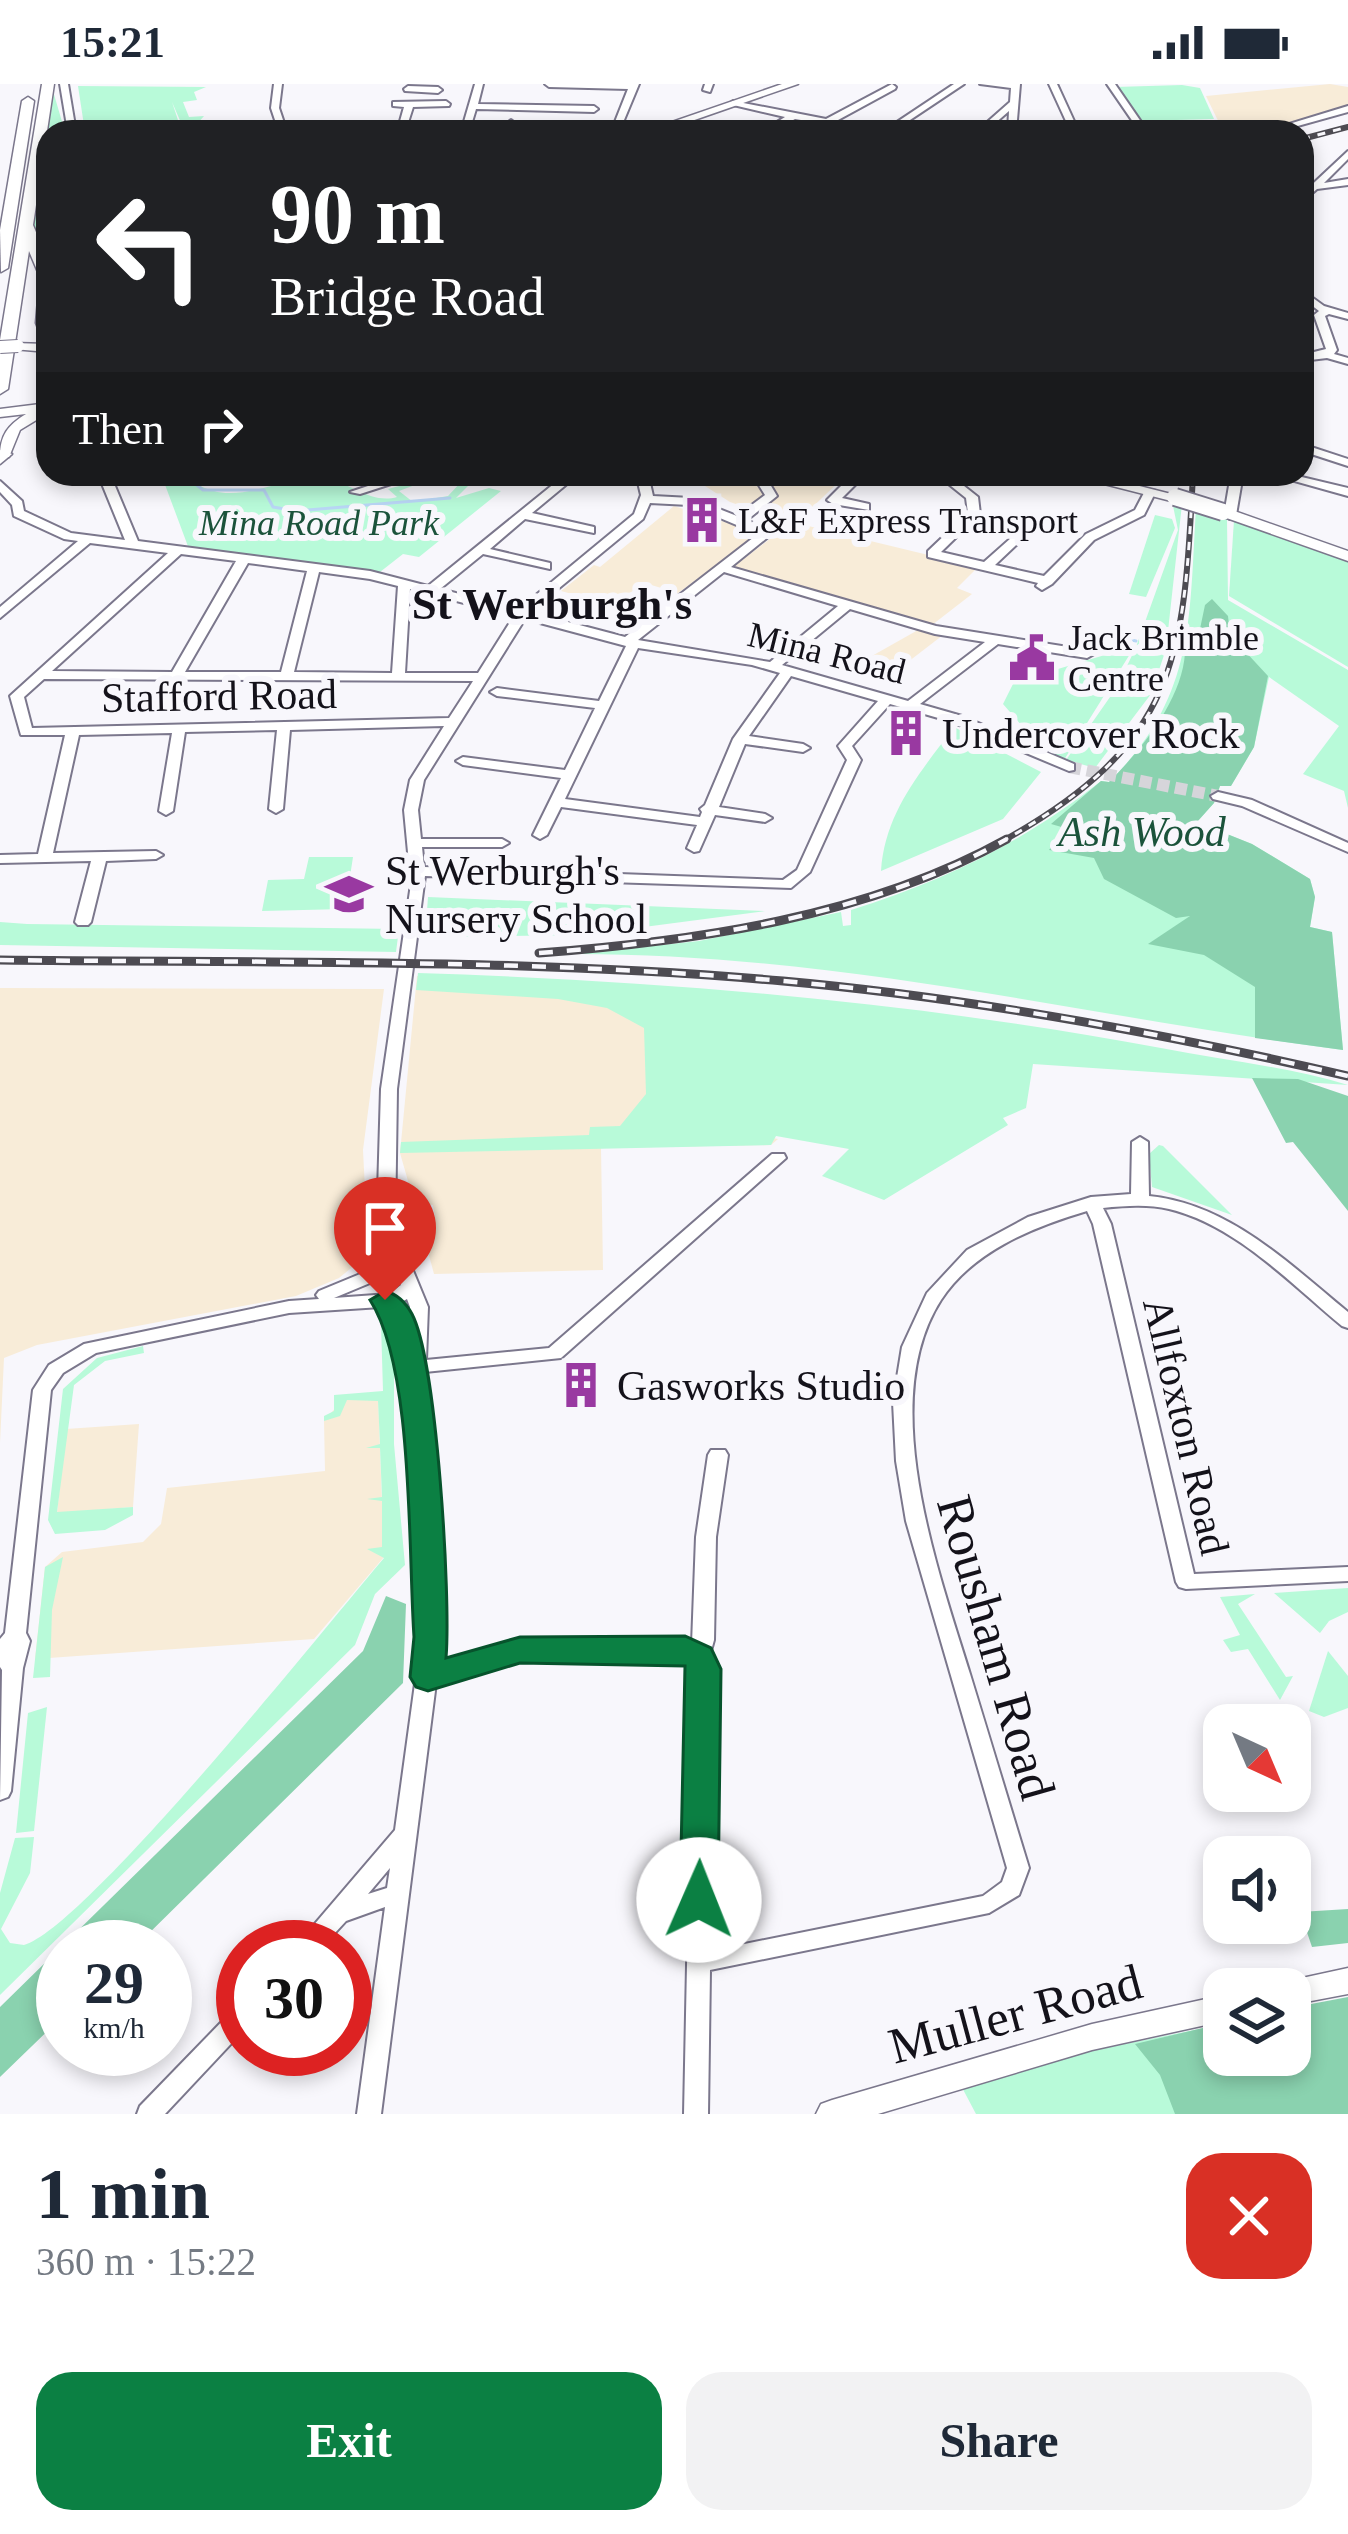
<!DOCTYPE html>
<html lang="en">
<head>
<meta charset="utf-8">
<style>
  body { margin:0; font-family:"Times New Roman",serif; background:#f2f2f3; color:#1f2937; height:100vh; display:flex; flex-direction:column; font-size:45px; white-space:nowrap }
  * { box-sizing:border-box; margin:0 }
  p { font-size:39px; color:#747a83 }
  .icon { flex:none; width:66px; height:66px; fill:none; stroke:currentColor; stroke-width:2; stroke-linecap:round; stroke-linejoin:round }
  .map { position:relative; height:2030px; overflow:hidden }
  .side { display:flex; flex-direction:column; background:#fff; flex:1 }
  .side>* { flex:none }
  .top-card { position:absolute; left:36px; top:36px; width:1278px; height:366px; border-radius:36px; box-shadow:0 6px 18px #0003; background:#202124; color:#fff; overflow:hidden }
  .needle { width:78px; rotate:136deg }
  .controls { position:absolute; left:1203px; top:1620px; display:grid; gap:24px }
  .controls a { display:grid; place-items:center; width:108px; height:108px; border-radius:24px; background:#fff; box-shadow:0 6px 18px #0003; font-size:60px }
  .speed { position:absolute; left:36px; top:1836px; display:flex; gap:24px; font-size:60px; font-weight:700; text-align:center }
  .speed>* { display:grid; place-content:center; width:156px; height:156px; border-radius:50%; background:#fff; box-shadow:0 6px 18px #0003; line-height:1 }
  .speed small { font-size:30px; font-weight:400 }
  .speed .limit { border:18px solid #d22; background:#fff; color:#111 }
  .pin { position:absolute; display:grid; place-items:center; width:102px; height:102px; color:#fff; margin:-123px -51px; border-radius:50% 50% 50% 0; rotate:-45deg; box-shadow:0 0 12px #0007 }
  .pin .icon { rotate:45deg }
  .me { position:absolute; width:132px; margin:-66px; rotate:1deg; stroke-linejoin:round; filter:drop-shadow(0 0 9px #0008) }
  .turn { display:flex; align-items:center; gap:42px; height:252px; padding:0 36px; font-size:54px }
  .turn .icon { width:156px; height:156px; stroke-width:2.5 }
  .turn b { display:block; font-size:84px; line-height:102px }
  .then { display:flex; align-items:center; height:114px; padding:0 36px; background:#0003; gap:24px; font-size:45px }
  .round { display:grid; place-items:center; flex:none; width:126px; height:126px; border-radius:36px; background:#f2f2f3 }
  .summary { display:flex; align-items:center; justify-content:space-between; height:204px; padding:0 36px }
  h1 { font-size:72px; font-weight:600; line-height:90px }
  .button { display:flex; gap:24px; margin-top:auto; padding:24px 36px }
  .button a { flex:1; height:138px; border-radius:36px; background:#0b8043; color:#fff; font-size:48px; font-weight:600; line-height:138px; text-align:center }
  .button a+a { background:#f2f2f3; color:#1f2937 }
  .status { display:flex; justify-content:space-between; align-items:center; height:84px; padding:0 60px; background:#fff; direction:ltr }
  .status svg { height:33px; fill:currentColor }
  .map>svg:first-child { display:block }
  .commercial { fill:#f8ecd8 }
  .green { fill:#b8fad9 }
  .forest { fill:#8ad2af }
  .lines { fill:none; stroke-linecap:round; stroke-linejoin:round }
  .stream { stroke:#b9d6f5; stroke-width:3 }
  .minor-tunnel { stroke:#d6d5da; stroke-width:12; stroke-dasharray:12 6; stroke-linecap:butt }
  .minor-casing { stroke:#7b778c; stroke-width:4 }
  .major-casing { stroke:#7b778c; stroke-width:3 }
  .highway-casing { stroke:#7b778c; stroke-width:3 }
  .minor { fill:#fff; fill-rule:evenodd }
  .major { fill:#fff; fill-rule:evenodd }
  .highway { fill:#fff; fill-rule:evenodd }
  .rail-far1-casing { stroke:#4d4b52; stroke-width:6 }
  .rail-casing { stroke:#4d4b52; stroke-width:9 }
  .rail-far1 { stroke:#f8f7fc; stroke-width:3; stroke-dasharray:8; stroke-linecap:butt }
  .rail { stroke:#f8f7fc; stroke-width:4.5; stroke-dasharray:14; stroke-linecap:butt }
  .major-bridge-far1-casing { stroke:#7b778c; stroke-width:14; stroke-linecap:butt }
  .major-bridge-casing { stroke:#7b778c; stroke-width:20; stroke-linecap:butt }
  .major-bridge-far1 { stroke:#fff; stroke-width:12 }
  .major-bridge { stroke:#fff; stroke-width:16 }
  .route { fill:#0b8043; stroke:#07532c; stroke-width:3 }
  .labels { text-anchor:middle; stroke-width:12; stroke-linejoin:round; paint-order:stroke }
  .far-poi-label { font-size:36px; fill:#14121a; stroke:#f8f7fc; text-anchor:start }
  .far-park-label { font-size:36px; font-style:italic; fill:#1b533b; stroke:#f8f7fc }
  .far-street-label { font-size:36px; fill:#14121a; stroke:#f8f7fc }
  .street-label { font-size:42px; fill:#14121a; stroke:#f8f7fc }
  .poi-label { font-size:42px; fill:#14121a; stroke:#f8f7fc; text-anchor:start }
  .park-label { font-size:42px; font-style:italic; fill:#1b533b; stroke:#f8f7fc }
  .far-district-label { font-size:45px; font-weight:bold; fill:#14121a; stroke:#f8f7fc }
  .near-street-label { font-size:51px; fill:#14121a; stroke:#f8f7fc }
</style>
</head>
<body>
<div class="status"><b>15:21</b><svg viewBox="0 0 49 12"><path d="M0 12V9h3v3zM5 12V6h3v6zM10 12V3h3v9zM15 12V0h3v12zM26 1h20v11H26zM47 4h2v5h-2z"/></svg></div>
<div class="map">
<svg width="1348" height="2030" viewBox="0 0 1348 2030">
  <rect width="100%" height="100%" fill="#f8f7fc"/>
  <g class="commercial">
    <path d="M1330,0L1348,3V24L1261,46L1223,47L1206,12Z"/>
    <path d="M699,390H847L796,439L978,483L957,504L972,510L932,541L733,483L791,439L730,418L705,402Z"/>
    <path d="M674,422L760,449L678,509L648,500L616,522L561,507L594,481L600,483Z"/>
    <path d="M918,546L943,551L891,591L863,577Z"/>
    <path d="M417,892L702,911L679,1037L778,1055L771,1061L601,1064L603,1186L434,1190L420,1138L435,1133L433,1121L414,1118L400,1069Z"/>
    <path d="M0,904L384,905L363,1066L367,1144L356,1180L339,1194L296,1212L37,1261L4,1274L0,1359Z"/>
    <path d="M378,1310L384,1473L314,1555L35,1575L45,1483L62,1468L143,1458L161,1440L167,1404L325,1387L324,1337L345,1313Z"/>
    <path d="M139,1340L133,1423L57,1429L66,1345Z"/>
  </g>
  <g class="green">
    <path d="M51,0L65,48H48L44,172C19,143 45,40 51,0Z"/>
    <path d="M1182,1L1200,4L1214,35L1139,37L1115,3Z"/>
    <path d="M78,2L206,3L194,8L197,16L183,18L189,33L204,32L197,40L209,47L185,48L172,18L182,48H85Z"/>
    <path d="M161,390C190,390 191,401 214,407C249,417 301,386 328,394C352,401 373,420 397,413L388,405L444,390L399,407L413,418L448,412L462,397L458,390L474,396L456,414L489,404L501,407L419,473L403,470L380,488L189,465Z"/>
    <path d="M1172,417L1182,420L1166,565L1151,610L1095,684L1066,676L1117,603L1136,563L1178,446Z"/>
    <path d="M1196,424L1227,435L1228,516L1348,586V724L1344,707L1303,690L1339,642L1269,593L1254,663L1231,702H1220L1214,719L1197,738L1252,760L1310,795L1315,813L1310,843L1332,848L1343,966C1083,932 841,870 576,870L699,857L841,828L843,842L851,841V826C945,797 1025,757 1101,697L1109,698C1195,613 1189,537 1196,424Z"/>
    <path d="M1155,431L1172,435L1175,444L1146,513L1129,510Z"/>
    <path d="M1234,436L1348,476V583L1229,512Z"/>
    <path d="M1135,562L1064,676L1035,667V657L1003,620L1014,598Z"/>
    <path d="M954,643L1041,688L1003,735L881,787C885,728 920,689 954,643Z"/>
    <path d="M309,773H353L345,825L262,827L268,796L304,795Z"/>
    <path d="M428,813L765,827L583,851L425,853Z"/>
    <path d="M0,838L27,840L399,845L396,868L0,861Z"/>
    <path d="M418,889C668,897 914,918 1161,964C1222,976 1289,983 1348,1001L1033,980L1026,1024L1003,1034L1008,1041L884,1116L822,1092L849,1065L776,1052L771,1061L400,1069L401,1058L589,1051L590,1043L620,1042L646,1010L644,944L607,924L558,915L416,906Z"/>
    <path d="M1159,1061L1163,1062L1232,1131L1152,1103L1149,1070Z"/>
    <path d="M381,1240L394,1269V1360L405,1481L375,1510L355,1561L0,1911V1809L15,1754L34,1753L30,1789L1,1845L10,1859L24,1861C85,1844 328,1540 384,1474L367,1465L382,1463V1417L367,1415L382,1413L380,1364H366L380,1360L378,1317L347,1316L340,1332L324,1337V1332L334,1327V1311L383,1307Z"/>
    <path d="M143,1262L144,1269L105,1277L74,1301L57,1428L133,1423V1431L105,1446L55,1450L48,1436L63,1305L97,1274Z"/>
    <path d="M63,1473L52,1526L50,1593L33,1594L45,1483Z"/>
    <path d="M1348,1504V1528L1329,1537L1320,1549L1274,1509Z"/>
    <path d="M1255,1510L1238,1520L1286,1593L1293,1592L1280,1616L1248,1565L1231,1568L1223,1556L1240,1551L1220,1513Z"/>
    <path d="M1328,1567L1348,1592V1624L1324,1633L1309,1627Z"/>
    <path d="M47,1623L34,1747L16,1749L28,1629Z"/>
    <path d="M1224,1940V1971H1290L1348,2030H976L957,1994Z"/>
  </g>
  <g class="forest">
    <path d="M1212,515L1228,532L1230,551L1268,592L1254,663L1231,702H1220L1214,719L1197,738L1252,760L1310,795L1315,813L1310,843L1332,848L1343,966L1255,954V903L1204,871L1148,860L1190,832L1176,834L1104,795L1094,774L1049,766L1065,744L1051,740L1101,697L1109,698C1141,666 1182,616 1185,569L1196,564L1205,521Z"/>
    <path d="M1252,994L1298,995L1348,1012V1127L1293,1058L1286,1059Z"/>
    <path d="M386,1512L406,1520L403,1599L135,1863H63V1932L0,1993V1923L363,1567Z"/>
    <path d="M1348,1825V1859L1312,1863L1300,1828Z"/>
    <path d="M1348,1913V2030H1175L1160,1991L1135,1960L1224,1939V1971H1290V1924Z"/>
  </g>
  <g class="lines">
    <g class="stream">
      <path d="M183,390L203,406H264L273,423L296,427L450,414"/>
      <path d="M1094,566L1121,554L1136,557"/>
    </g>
    <path class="minor-tunnel" d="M1069,683L1218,712"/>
    <defs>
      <g id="minor">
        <path d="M60,0H68L76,48H68Z"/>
        <path d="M274,0H282L279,24L287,48H279L271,24Z"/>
        <path d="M475,0H483L478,20L594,22L598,25L594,28L476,25L469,48H461Z"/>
        <path d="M545,0H639L619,48H611L628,5L549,3Z"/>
        <path d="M705,0H713L710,8L703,6Z"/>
        <path d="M892,0L896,3L895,5L816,48H805L819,39L795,35L771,48H761L785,33L729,20L733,17L826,35Z"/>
        <path d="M954,0H964L892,48H882Z"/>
        <path d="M980,0H1020L1016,48H1008L1009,27L985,48H976L1010,18L1011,4Z"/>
        <path d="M1049,0H1057L1079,48H1071Z"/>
        <path d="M1107,0H1115L1148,48H1140Z"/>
        <path d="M408,2L438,3L442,6L438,9L405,7L404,5Z"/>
        <path d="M446,17L450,20L449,22L413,23L405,48H397L404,23L393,22V18Z"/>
        <path d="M1348,22V28L1276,48L1266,47Z"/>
        <path d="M511,36L515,39L517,48H509L507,39Z"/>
        <path d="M345,44L349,48H340Z"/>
        <path d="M1348,67V75L1324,99L1348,95V101L1317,105L1302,118V110Z"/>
        <path d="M1302,206L1324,222L1348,229V235L1329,230L1325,232L1337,266L1334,270L1348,274V280L1327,274L1302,277V271L1326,265L1314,231L1319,227L1302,214Z"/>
        <path d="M1302,360L1348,375V382L1302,367Z"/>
        <path d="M98,390H110L138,457L370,487L428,502L566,390H579L532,429L594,443V449L525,435L490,465L550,479V485L483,470L440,505L519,525L634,430L641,411L636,390H648L653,412L691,414L737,432L765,411L752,390H764L777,412L747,436L773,449L731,483L936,542L1087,566L1094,570L1087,574L998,560L920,620L962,632L1074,680V686L1069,687L952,638L890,620L852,662L861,676L810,788L791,804L425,792L397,1005L395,1143L428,1223L426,1276L549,1264L772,1070H784L786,1074L561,1274L425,1288L423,1329L440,1563L438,1582L520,1558H685L692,1560L696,1453L708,1371L711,1366H725L728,1371L716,1453L714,1556L709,1574L713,1585L710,1867L983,1812L1002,1798L1007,1784L906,1437L896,1377L893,1318L902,1263L927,1209L967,1166L1028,1133L1091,1113L1131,1110L1132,1058L1140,1053L1148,1058L1149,1112C1229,1120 1288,1179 1348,1228V1244L1342,1242C1291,1200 1236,1141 1169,1125C1147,1120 1125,1122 1103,1124L1111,1140L1194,1490L1348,1483V1497L1186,1505L1179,1503L1176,1498L1093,1140L1087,1127C1033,1143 973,1167 941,1216C876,1317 938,1486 970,1590C990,1655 1009,1719 1029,1784L1019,1811L989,1829L710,1886L708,2030H684L693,1585L690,1579L682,1574H520L436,1599L381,2030H357L385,1823L346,1837L322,1863H295L395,1746L420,1563L405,1329L407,1288L389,1234L381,1223L289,1229L96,1269L63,1289L51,1306L26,1549L30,1557L23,1584L11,1707L8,1713L0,1716L2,1586L0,1583V1555L5,1549L33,1306L49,1281L84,1260L289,1217L319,1215L316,1211L319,1207L365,1188L377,1142L381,1005L411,800L404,726L410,696L444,642L290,646L283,725L276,729L269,725L277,646L185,648L173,727L166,731L159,727L172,649L79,651L53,769L156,767L163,771L156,775L106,777L91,838L88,841H78L75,838L91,777L0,779V771L38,770L65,651H21L10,612L168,469L90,459L0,534V523L78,457L64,455L14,432L12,421L0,408V397L22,417L24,427L71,449L125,456ZM650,419L689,421L758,450L625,553L530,528L643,435ZM181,470L236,477L172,588L52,587ZM248,479L307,487L281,588H185ZM319,488L370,495L398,502L392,589L294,588ZM724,488L838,522L770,578L638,556ZM410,505L514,532L478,589H405ZM850,525L935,550L985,558L908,617L782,581ZM525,535L626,562L599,617L497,604L490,608L497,612L595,624L565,686L463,673L456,677L463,681L561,694L533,751L540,755L547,751L561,723L697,741L687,764L694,768L699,767L715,731L765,738L772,734L765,730L719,723L745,660L803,668L810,664L803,660L749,652L791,592L878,617L838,662L847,676L797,786L783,796L424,783L422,763H502L509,759L502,755H421L418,726L424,696ZM638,564L752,581L780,589L733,655L705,721L700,725L702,728L700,733L565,715ZM44,595L473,597L449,634L32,644L24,613ZM388,1169L394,1185L384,1183ZM382,1194L399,1197L401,1201L389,1210L334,1214ZM407,1215L410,1223L409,1239L398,1220ZM390,1784L387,1804L368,1810Z"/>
        <path d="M254,390H268L275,396L265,398Z"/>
        <path d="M404,390H422L360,410L350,408Z"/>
        <path d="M853,390H866L842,414L869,420V426L833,420L827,416Z"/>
        <path d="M954,390H967L959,398L978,413L980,430L941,468L984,478L1028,439L1032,440V446L995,481L1044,492L1086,450L1135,426L1146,405L1156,407L1144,431L1094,456L1052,500L1042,506L1036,502L1038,499L928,473V467L968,429L966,414L946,398Z"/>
        <path d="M1231,390H1243L1236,431L1230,435L1224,431Z"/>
        <path d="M1269,390H1289L1348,404V412Z"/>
        <path d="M1218,708L1252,716L1348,759V768L1242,722L1213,715L1211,712Z"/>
        <path d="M243,1921V1947L165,2030H137L140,2022L235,1924Z"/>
      </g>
      <g id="major">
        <path d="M782,0H798L660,48H643Z"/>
        <path d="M13,259L48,260V268L13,265Z"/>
        <path d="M48,319V329L20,346L9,373H0C0,351 8,341 26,330L0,333V325Z"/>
        <path d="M1065,390H1092L1183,413L1175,418Z"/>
        <path d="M1223,423L1348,467V477L1218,431L1215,428Z"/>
        <path d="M1348,1884V1910L1290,1921V1905H1277L1279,1899Z"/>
        <path d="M1224,1911V1937L1092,1966L878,2030H816L821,2020L832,2016L1092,1940Z"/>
      </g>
      <g id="highway">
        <path d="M42,0H54L33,141L48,177V259L43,257L36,239L40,193L29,167L8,305L0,310V256Z"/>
        <path d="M28,13L34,17L8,184L1,188L0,146L22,17Z"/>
        <path d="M0,366L12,370L0,380Z"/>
      </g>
    </defs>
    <use href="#minor" class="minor-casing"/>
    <use href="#major" class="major-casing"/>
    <use href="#highway" class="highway-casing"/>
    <use href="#minor" class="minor"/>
    <use href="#major" class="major"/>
    <use href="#highway" class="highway"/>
    <defs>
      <g id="rail-far1">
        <path d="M1302,55L1348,43"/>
        <path d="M1001,758C1177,660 1184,578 1193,390"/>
      </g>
      <g id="rail">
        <path d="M539,869C697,857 867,833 1007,755"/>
        <path d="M0,876C261,879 523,874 783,897C973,914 1162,949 1348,992"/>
      </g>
    </defs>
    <use href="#rail-far1" class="rail-far1-casing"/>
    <use href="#rail" class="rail-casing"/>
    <use href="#rail-far1" class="rail-far1"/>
    <use href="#rail" class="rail"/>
    <defs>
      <path id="major-bridge-far1" d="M0,263L18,262"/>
      <path id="major-bridge" d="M1175,413L1223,428"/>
    </defs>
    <use href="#major-bridge-far1" class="major-bridge-far1-casing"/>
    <use href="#major-bridge" class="major-bridge-casing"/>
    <use href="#major-bridge-far1" class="major-bridge-far1"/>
    <use href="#major-bridge" class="major-bridge"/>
  </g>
  <path class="route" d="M385,1207C397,1210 406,1219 412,1230C437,1278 451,1514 446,1574L520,1553L685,1552L711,1564L721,1585L718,1816L713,1827L699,1831L686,1827L680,1816L685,1582L520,1579L428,1607L416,1603L410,1593L414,1553C408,1466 414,1284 370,1216Z"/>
  <defs>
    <symbol id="building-bare" viewBox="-9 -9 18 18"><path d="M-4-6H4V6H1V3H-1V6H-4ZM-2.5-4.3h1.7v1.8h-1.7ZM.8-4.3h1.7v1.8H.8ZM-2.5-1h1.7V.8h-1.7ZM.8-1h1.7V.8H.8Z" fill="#9939a1" stroke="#f8f7fc" stroke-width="2.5" paint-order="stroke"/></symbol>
    <symbol id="civic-bare" viewBox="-9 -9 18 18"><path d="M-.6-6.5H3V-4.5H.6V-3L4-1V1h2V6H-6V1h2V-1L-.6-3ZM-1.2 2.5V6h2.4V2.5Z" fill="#9939a1" stroke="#f8f7fc" stroke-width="2.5" paint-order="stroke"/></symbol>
    <symbol id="school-bare" viewBox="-9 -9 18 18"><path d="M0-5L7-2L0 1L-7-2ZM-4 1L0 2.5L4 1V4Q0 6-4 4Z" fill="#9939a1" stroke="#f8f7fc" stroke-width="2.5" paint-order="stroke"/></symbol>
  </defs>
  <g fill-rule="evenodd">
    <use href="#building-bare" x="669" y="403" width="66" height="66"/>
    <use href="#civic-bare" x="999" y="541" width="66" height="66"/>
    <use href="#building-bare" x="873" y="616" width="66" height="66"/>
    <use href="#school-bare" x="316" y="777" width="66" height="66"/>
    <use href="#building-bare" x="548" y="1268" width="66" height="66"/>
  </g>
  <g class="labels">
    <g class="far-poi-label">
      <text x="738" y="449">L&amp;F Express Transport</text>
      <text x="1068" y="566">Jack Brimble<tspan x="1068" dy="41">Centre</tspan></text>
    </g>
    <g class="far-park-label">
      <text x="319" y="451">Mina Road Park</text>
    </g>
    <g class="far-street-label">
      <text transform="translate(827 568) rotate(14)" y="13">Mina Road</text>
    </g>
    <g class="street-label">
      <text transform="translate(219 611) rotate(-1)" y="15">Stafford Road</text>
      <text transform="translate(1187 1342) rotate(77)" y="15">Allfoxton Road</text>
    </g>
    <g class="poi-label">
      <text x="942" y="664">Undercover Rock</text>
      <text x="385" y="801">St Werburgh's<tspan x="385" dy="48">Nursery School</tspan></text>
      <text x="617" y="1316">Gasworks Studio</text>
    </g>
    <g class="park-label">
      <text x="1142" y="762">Ash Wood</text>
    </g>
    <g class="far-district-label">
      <text x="552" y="535">St Werburgh's</text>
    </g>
    <g class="near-street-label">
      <text transform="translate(997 1563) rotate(74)" y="18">Rousham Road</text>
      <text transform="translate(1015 1929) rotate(-15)" y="18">Muller Road</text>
    </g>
  </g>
</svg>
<div class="controls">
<a><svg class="needle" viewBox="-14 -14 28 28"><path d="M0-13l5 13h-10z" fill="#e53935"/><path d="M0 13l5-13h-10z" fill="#747a83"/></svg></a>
<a><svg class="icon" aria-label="sound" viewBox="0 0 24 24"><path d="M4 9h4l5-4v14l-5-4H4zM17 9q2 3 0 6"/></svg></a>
<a><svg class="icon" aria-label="layers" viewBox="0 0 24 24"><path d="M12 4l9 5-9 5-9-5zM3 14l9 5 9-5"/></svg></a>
</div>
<div class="speed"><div>29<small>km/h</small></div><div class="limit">30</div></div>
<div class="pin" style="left:385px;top:1216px;background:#d93025"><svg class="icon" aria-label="arrive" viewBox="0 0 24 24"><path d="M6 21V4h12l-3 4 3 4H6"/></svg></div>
<svg class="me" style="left:699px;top:1816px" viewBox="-20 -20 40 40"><circle r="19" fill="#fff"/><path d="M0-13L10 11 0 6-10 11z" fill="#0b8043"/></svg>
<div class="top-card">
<div class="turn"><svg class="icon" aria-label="left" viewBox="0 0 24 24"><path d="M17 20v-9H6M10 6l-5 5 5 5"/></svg><div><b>90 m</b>Bridge Road</div></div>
<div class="then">Then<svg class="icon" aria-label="right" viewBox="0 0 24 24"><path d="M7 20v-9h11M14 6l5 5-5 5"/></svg></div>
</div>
</div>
<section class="side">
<div class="summary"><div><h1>1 min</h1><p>360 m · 15:22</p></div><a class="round" style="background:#d93025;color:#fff"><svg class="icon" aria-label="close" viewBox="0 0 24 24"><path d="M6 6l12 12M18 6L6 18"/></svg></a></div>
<div class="button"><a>Exit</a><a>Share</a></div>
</section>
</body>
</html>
